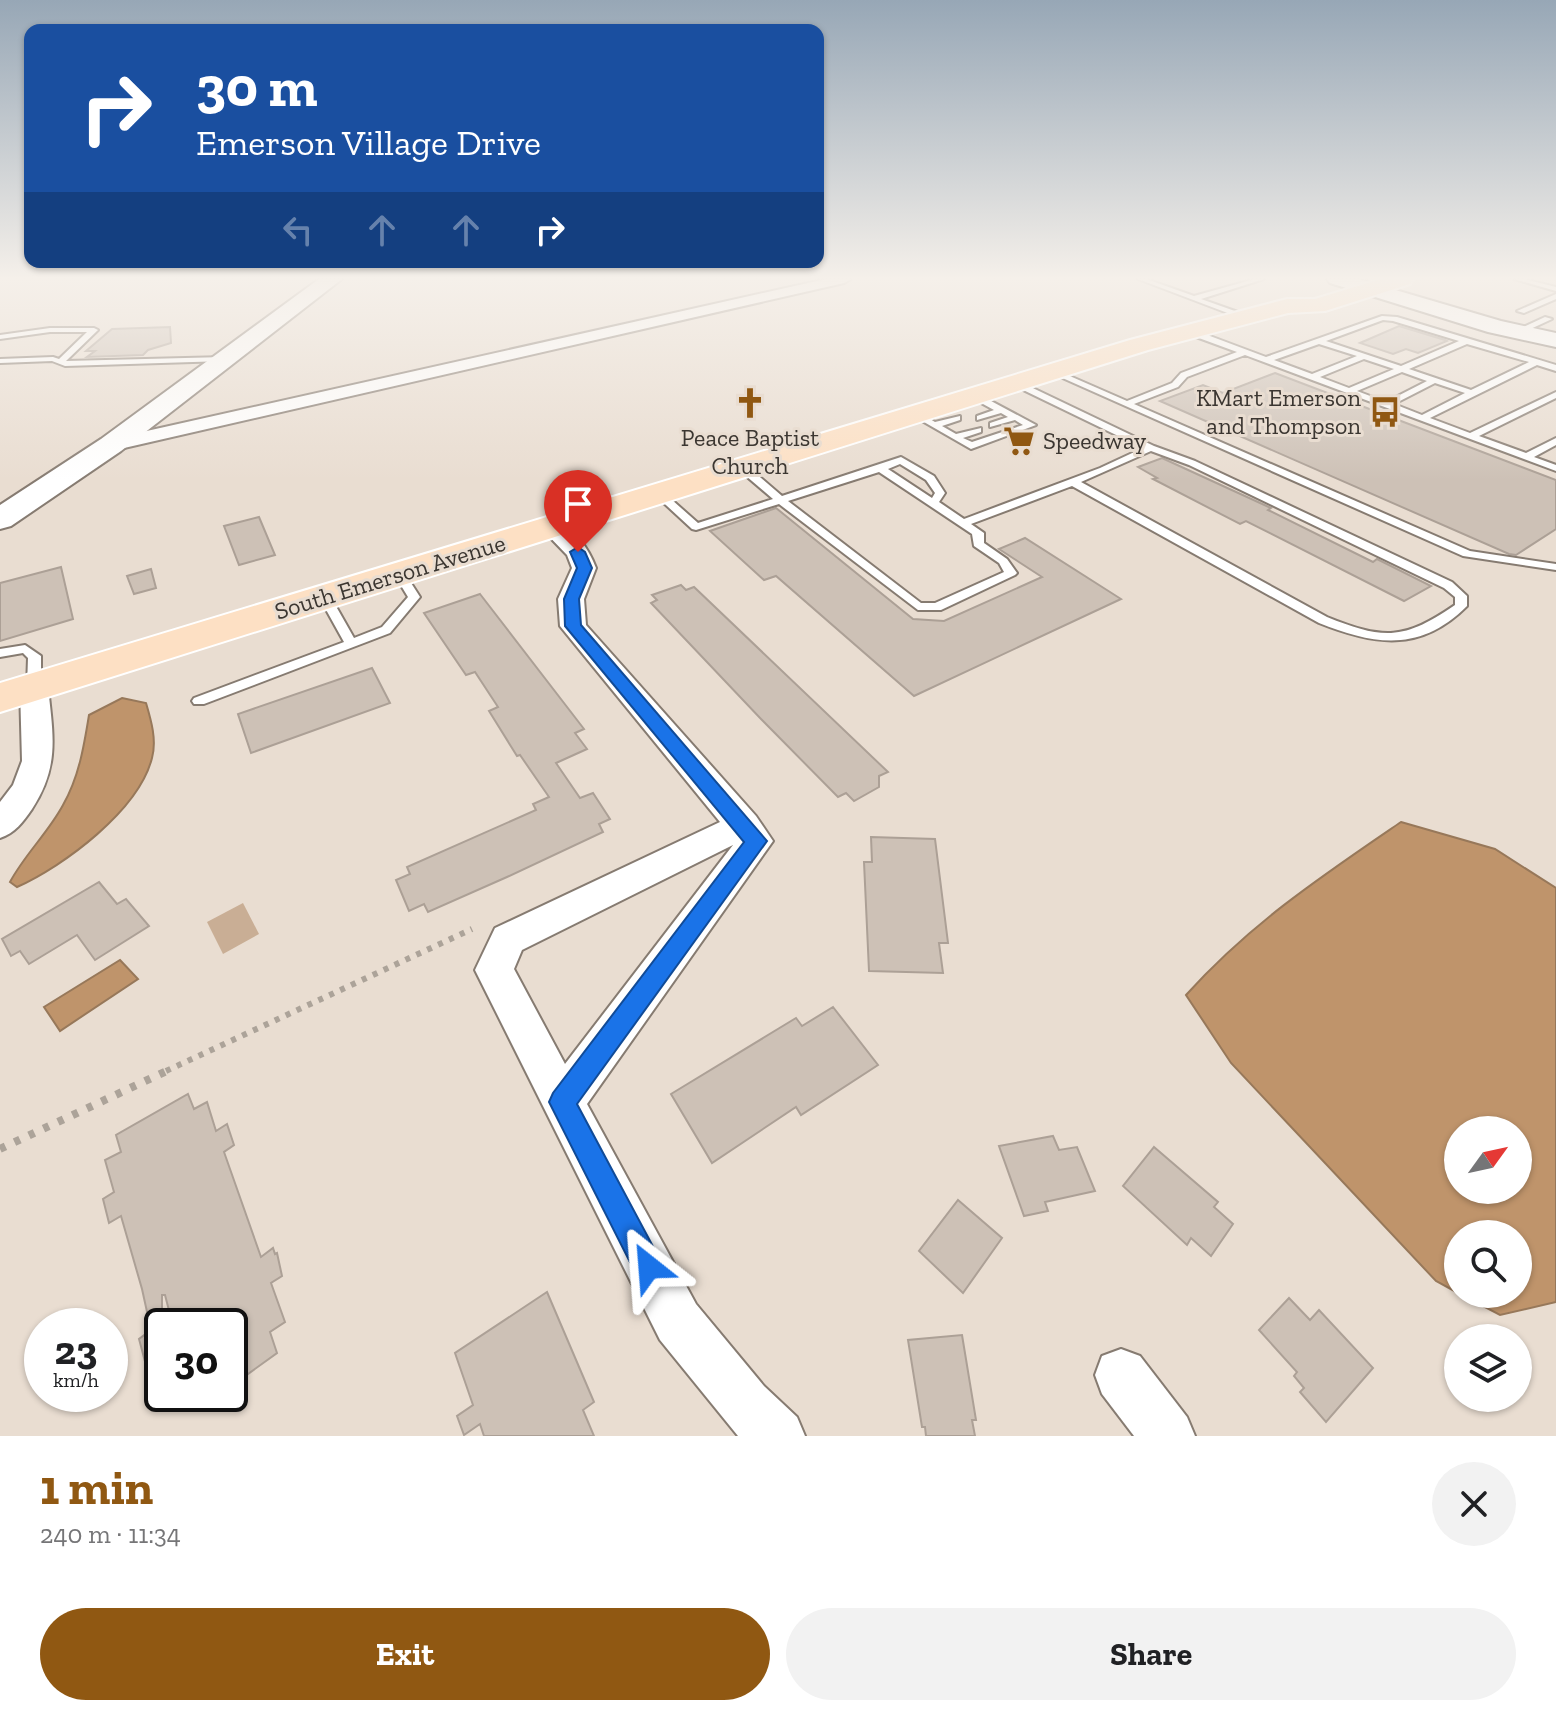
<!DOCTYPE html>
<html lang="en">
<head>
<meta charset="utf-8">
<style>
  body { margin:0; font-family:"Zilla Slab",serif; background:#f2f2f2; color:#202124; height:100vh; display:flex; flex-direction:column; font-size:30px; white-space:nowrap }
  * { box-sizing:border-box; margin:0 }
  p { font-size:26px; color:#757577 }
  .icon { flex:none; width:44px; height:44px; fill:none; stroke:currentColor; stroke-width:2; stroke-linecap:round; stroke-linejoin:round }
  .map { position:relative; height:1436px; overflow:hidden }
  .sheet { display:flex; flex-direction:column; background:#fff; flex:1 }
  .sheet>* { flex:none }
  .hud { position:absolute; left:24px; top:24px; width:800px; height:244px; border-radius:16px; box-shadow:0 2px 6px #0004; background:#1a4fa0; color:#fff; overflow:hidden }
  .needle { width:52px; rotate:57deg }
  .controls { position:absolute; left:1444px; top:1116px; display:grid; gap:16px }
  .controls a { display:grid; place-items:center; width:88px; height:88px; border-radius:50%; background:#fff; box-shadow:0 2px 6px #0004; font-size:40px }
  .speed { position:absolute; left:24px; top:1308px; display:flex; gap:16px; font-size:40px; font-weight:700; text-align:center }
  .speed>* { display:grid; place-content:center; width:104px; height:104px; border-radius:50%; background:#fff; box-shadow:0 2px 6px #0004; line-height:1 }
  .speed small { font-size:20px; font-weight:400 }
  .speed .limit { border:4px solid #111; border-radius:12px; background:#fff; color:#111 }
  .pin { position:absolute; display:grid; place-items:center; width:68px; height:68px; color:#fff; margin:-82px -34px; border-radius:50% 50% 50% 0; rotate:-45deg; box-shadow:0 0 8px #0007 }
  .pin .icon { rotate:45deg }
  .me { position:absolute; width:88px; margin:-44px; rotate:332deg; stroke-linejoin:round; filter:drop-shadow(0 0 6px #0008) }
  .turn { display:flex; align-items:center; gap:28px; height:168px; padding:0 40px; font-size:36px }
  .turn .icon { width:104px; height:104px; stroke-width:2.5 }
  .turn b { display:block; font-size:56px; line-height:68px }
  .lanes { display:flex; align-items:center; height:76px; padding:0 40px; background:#0003; justify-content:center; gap:40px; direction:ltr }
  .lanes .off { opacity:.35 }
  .round { display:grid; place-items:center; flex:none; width:84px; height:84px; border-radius:42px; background:#f2f2f2 }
  .head { display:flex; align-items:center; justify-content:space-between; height:136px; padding:0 40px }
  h1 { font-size:48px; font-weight:700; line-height:60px; color:#905812 }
  .cta { display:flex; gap:16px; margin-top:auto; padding:16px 40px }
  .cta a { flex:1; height:92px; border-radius:48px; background:#905812; color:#fff; font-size:32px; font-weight:700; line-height:92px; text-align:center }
  .cta a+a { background:#f2f2f2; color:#202124 }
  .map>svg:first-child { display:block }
  .green { fill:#c9ae95 }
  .water { fill:#bf946b; stroke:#97785a; stroke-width:2; fill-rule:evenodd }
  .building { fill:#cdc1b6; stroke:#aca096; stroke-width:2 }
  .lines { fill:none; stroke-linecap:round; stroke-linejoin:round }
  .service-casing { stroke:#867b71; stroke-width:4 }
  .minor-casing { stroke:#867b71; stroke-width:4 }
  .secondary-casing { stroke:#867b71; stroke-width:4 }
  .primary-casing { stroke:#fff; stroke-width:4 }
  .path-far1 { stroke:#aca399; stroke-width:6; stroke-dasharray:5 7; stroke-linecap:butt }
  .path { stroke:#aca399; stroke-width:8; stroke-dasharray:6 10; stroke-linecap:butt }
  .service { fill:#fff; fill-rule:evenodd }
  .minor { fill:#fff; fill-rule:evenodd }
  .secondary { fill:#fff; fill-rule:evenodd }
  .primary { fill:#fde0c4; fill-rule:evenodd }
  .route { fill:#1a73e8; stroke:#114b97; stroke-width:2 }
  .labels { text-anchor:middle; stroke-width:6; stroke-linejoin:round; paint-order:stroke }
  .far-poi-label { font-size:24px; fill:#3b3631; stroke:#e9ddd1; text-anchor:end }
  .far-street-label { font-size:24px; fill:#3b3631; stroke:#e9ddd1 }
</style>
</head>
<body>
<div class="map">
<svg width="1556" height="1436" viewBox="0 0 1556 1436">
  <rect width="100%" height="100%" fill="#e9ddd1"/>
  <path class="green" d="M243,903L259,934L223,954L207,922Z"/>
  <g class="water">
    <path d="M122,698L146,703C151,720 157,740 152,758C139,810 64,866 17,887L10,882C25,854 48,833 63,805C79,777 84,746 89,715Z"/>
    <path d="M1401,822L1495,849L1556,888V1302L1500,1315L1460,1294H1518V1234H1458V1293L1436,1281L1231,1063L1186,995C1251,923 1322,876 1401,822ZM1458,1130H1518V1190H1458Z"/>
    <path d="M120,960L138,979L60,1031L44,1007Z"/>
  </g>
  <g class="building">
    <path d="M1399,326L1445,340L1447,341L1418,353L1406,349L1393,354L1360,343Z"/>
    <path d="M170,327L171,343L148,350L143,355L87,357L95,351H86L112,329Z"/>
    <path d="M1275,373L1556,480V529L1516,555L1509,554L1160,401L1203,385L1223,393Z"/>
    <path d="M1162,458L1271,508L1268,510L1373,562L1377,559L1431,586L1404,601L1246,521L1240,524L1153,479L1157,478L1138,467Z"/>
    <path d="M776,508L913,619L944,621L1042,577L999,549L1025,538L1121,599L914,696L776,576L764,580L710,531Z"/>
    <path d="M259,517L275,555L239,565L224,526Z"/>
    <path d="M61,567L73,619L0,641V583Z"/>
    <path d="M151,569L156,588L134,594L127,576Z"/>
    <path d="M681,585L686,590L694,587L888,772L879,776V787L854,801L846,793L838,797L761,719L651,603L657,600L652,595Z"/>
    <path d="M480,594L584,729L575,733L587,749L556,763L580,798L593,793L610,819L599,824L603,832L507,877L428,912L424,904L409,911L396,880L410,874L407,867L536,810L533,804L549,797L520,755L517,756L489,711L498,707L475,672L466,675L424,613Z"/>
    <path d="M372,668L390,703L251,753L238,714Z"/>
    <path d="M871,837L935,839L948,943H939L943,973L869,971L864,862H872Z"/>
    <path d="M99,882L117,904L126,899L149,926L95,960L77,935L29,964L20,951L11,956L2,939Z"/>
    <path d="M833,1007L878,1065L801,1115L796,1107L712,1163L671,1094L796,1018L802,1026Z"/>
    <path d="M188,1094L194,1109L207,1102L216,1131L227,1124L234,1145L224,1152L261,1257L273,1248L275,1254L277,1253L282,1276L271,1283L285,1322L270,1332L277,1353L230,1387V1326H173L165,1295H162V1358L147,1369L139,1339L151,1330L142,1289L121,1216L109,1223L103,1199L114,1192L105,1160L121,1152L116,1135Z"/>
    <path d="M1053,1136L1059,1150L1077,1147L1095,1191L1045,1202L1048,1211L1024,1216L999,1146Z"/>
    <path d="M1154,1147L1218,1202L1214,1207L1233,1224L1211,1256L1191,1238L1187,1245L1123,1186Z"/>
    <path d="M958,1200L1002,1238L963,1293L919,1251Z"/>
    <path d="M547,1292L594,1402L583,1410L594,1436H484L480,1424L464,1435L457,1416L473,1405L455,1353Z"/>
    <path d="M1289,1298L1310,1320L1319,1310L1373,1368L1326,1422L1300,1392L1304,1388L1294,1376L1297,1372L1259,1330Z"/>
    <path d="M962,1335L976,1420H972L975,1436H926L925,1427H922L908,1340Z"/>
  </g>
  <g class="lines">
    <defs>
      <g id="service">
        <path d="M1138,279H1146L1194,296L1255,279H1264L1201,299L1249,316L1250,318L1246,320Z"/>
        <path d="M1514,279H1524L1556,287V291Z"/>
        <path d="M1556,294V299L1524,313L1517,311Z"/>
        <path d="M1382,316L1397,317L1556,365V371L1537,365L1430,418L1470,433L1556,392V398L1479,436L1526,453L1556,438V445L1534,457L1556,465V471L1245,355L1187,377L1178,387L1134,404L1470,551L1556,564V570L1463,556L1049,372L1056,370L1127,401L1172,383L1181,373L1237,352L1188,334V330H1194L1266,357ZM1383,320L1393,321L1459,341L1401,366L1326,341ZM1319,344L1357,356L1312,374L1274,360ZM1467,344L1529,362L1471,390L1409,369ZM1364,359L1394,369L1349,388L1320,377ZM1402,372L1427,381L1386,402L1357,391ZM1435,383L1465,393L1422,415L1394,404Z"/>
        <path d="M1545,317L1552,319L1524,332L1517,330Z"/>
        <path d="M50,328H94L98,330L66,361L225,357L229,359L225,361L65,366L52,361L0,363V359L53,357L59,359L87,332H50L0,339V335Z"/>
        <path d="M1016,380L1154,446L1195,461L1452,582L1467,596V606C1420,653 1374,645 1319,623L1072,486L971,524L984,533V543L1007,559L1017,573L1015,575L941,610H918L779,504L696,530L692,529L654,494L659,491L663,492L698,523L773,499L739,470V466H747L782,496L901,457L934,476L945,493L939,502L964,519L1100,468L1143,448L1013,385L1012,383ZM1151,451L1189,465L1444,588L1455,597V605C1404,640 1384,640 1327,617L1081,482ZM900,464L926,480L935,493L932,498L888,469ZM879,472L972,534L974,546L999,563L1004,572L935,603H921L788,501Z"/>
        <path d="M972,394H978L1036,425L971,449L910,414L918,412L935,422L960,416V420L942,426L956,434L981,428V432L963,438L972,442L1023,425L1015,420L990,427V423L1008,417L1001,413L977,420V416L994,410L972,398Z"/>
        <path d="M400,570L404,572L420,597L390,633L204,704H194L192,701L194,698L344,642L319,597L321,594H329L354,638L382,627L408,597L394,574Z"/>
        <path d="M25,645L41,656V687L34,691L27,687L28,658L23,653L0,657V649Z"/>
      </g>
      <g id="minor">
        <path d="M826,279H851L844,283L111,451L101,445L111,439Z"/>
        <path d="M552,520C573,525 589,549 596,568L584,599L586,625L756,816L773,841L587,1104L696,1304L764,1386L797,1417L805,1436H738L660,1340L475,970L495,928L720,822L560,626L558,599L572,568L567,555L540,527L544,522ZM733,845L565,1064L514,969L522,950Z"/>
        <path d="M34,677L44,680L48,687C53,735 60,766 32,809C23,822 15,833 0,838V802L13,785L22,761L20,687L24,680Z"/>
        <path d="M1121,1349L1140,1356L1187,1417L1195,1436H1134L1102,1394L1095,1375L1102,1356Z"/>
      </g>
      <g id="secondary">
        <path d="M319,279H342L121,451L11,526L0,529V505L101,439Z"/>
        <path d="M1327,279H1358L1501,321L1556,333V347L1488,332L1330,283Z"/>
      </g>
      <path id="primary" d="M1381,279H1413L1410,284L1325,311L1288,313L1148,350L0,712V683L1130,340L1287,299H1315Z"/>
    </defs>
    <use href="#service" class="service-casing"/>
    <use href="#minor" class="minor-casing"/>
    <use href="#secondary" class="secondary-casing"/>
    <use href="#primary" class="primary-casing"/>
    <path class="path-far1" d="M166,1071L472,929"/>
    <path class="path" d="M0,1149L171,1069"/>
    <use href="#service" class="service"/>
    <use href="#minor" class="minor"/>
    <use href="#secondary" class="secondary"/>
    <use href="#primary" class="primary"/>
  </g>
  <linearGradient id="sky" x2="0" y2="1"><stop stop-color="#97a7b6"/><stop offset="0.58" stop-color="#f5f0ea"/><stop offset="1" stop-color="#f5f0ea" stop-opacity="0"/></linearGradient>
  <rect width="1556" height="480" fill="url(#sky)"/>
  <path class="route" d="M578,547L585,552L592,568L579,599L581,625L767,841L577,1104L664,1267L660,1278L649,1282L638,1278L549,1102L553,1093L744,842L565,626L564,599L577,568L570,552Z"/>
  <defs>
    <symbol id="church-bare" viewBox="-9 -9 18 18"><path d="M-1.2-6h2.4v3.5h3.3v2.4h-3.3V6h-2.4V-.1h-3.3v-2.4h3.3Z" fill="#905812" stroke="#e9ddd1" stroke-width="2.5" paint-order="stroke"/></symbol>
    <symbol id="bus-bare" viewBox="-9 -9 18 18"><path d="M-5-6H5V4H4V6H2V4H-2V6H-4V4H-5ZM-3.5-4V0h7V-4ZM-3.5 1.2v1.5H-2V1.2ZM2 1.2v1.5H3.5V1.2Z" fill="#905812" stroke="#e9ddd1" stroke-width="2.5" paint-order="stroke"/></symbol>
    <symbol id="supermarket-bare" viewBox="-9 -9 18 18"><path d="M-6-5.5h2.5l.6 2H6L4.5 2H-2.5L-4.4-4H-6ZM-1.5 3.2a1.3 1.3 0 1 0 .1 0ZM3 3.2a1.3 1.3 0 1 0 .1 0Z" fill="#905812" stroke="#e9ddd1" stroke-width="2.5" paint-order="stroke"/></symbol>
  </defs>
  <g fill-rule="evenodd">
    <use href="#church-bare" x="728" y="381" width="44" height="44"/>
    <use href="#bus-bare" x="1363" y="390" width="44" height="44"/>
    <use href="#supermarket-bare" x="997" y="419" width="44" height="44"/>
  </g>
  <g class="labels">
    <g class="far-poi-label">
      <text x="1361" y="406">KMart Emerson<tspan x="1361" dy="28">and Thompson</tspan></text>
      <text x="750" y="446" text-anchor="middle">Peace Baptist<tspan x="750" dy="28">Church</tspan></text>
      <text x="1043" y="449" text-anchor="start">Speedway</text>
    </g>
    <g class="far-street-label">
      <text transform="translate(390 577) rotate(-17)" y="8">South Emerson Avenue</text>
    </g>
  </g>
</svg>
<div class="controls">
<a><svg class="needle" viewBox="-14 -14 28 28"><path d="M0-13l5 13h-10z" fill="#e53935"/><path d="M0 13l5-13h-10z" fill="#757577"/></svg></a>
<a><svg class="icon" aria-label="search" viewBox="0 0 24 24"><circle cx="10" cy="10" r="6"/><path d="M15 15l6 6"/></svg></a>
<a><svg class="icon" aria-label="layers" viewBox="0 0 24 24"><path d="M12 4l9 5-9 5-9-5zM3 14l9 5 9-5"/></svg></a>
</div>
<div class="speed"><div>23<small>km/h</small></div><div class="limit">30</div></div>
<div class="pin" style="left:578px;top:552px;background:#d93025"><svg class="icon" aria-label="arrive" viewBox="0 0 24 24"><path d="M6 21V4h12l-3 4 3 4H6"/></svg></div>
<svg class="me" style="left:649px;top:1267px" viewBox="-20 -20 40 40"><path d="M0-17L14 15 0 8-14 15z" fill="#1a73e8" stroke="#fff" stroke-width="4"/></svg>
<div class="hud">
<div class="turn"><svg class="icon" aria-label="right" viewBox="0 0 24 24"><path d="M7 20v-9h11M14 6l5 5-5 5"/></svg><div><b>30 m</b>Emerson Village Drive</div></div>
<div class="lanes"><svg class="icon off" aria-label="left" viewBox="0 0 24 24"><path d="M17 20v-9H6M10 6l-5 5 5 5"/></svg><svg class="icon off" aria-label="ahead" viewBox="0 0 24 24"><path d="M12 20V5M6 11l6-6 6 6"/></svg><svg class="icon off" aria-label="ahead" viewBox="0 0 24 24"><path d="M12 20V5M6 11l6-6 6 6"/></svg><svg class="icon" aria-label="right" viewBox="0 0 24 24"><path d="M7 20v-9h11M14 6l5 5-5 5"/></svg></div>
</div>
</div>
<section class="sheet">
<div class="head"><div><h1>1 min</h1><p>240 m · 11:34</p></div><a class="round"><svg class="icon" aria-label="close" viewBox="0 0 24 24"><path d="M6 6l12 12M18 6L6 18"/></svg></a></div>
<div class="cta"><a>Exit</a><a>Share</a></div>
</section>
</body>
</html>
